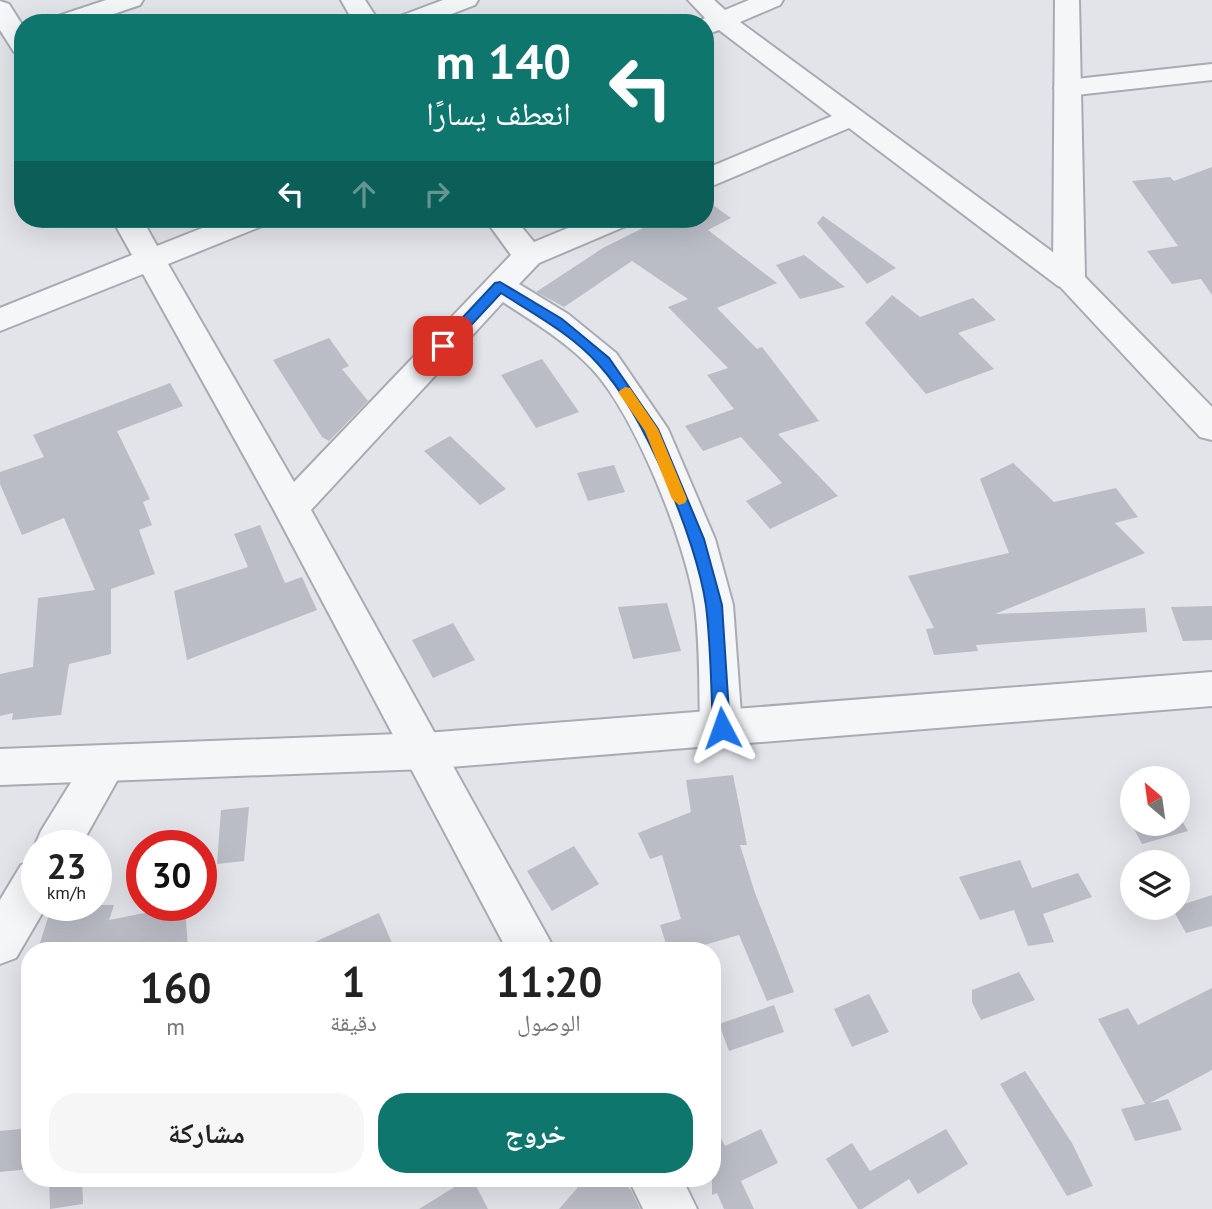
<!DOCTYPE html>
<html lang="ar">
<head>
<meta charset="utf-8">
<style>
  body { margin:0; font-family:"PT Sans","Noto Naskh Arabic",sans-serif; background:#f6f6f6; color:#222; direction:rtl; height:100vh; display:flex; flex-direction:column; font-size:26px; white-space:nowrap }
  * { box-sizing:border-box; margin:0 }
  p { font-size:23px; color:#767676 }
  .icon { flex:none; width:38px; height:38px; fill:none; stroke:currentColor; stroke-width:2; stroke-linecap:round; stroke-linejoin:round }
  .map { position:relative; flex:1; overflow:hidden; direction:ltr }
  .details { position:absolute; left:21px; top:942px; width:700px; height:245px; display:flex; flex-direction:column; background:#fff; border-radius:28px; box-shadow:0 7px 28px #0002; direction:rtl }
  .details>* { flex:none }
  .hud { position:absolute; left:14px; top:14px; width:700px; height:214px; border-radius:28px; box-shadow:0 7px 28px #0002; direction:rtl; background:#0f766e; color:#fff; overflow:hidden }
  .needle { width:46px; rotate:331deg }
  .fabs { position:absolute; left:1120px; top:766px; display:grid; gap:14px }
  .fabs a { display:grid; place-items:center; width:70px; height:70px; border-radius:50%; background:#fff; box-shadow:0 7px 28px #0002; font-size:35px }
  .speed { position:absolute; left:21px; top:830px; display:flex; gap:14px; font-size:35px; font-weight:700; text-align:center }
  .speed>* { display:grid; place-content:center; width:91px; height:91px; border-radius:50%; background:#fff; box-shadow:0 7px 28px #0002; line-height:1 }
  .speed small { font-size:18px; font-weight:400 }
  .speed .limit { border:10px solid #d22; background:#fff; color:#111 }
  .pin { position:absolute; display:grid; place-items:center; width:60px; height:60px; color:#fff; margin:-30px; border-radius:14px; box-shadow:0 4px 10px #0006 }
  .me { position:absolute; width:77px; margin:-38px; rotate:356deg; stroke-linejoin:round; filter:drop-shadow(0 0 5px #0008) }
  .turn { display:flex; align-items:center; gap:24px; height:147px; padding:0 28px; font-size:32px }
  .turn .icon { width:91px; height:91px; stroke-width:2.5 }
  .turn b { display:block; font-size:49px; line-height:60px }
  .lanes { display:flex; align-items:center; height:66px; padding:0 28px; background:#0003; justify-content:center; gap:35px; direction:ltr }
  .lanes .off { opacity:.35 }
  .eta { display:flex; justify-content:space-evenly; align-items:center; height:119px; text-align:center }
  .eta b { font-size:42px; font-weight:700; line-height:49px }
  .button { display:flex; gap:14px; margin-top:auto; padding:14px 28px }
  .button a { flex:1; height:80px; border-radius:28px; background:#0f766e; color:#fff; font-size:28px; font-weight:700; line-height:80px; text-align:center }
  .button a+a { background:#f6f6f6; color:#222 }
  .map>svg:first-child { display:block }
  .building { fill:#babdc6 }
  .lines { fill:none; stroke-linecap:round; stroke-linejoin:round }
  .minor-casing { stroke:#a8abb3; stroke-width:4 }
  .tertiary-casing { stroke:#a8abb3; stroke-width:4 }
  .minor { fill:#f5f6f8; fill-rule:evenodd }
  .tertiary { fill:#f5f6f8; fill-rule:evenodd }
  .route { fill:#1a73e8; stroke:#114b97; stroke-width:2 }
  .slow { fill:#f59e0b }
</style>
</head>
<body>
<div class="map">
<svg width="1212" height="1209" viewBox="0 0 1212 1209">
  <rect width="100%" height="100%" fill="#e3e4e9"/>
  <g class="building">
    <path d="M1212,167V295L1201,279L1172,284L1147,251L1178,246L1132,181L1170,177L1174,181Z"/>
    <path d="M706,200L731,218L708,230L777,283L717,308L757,349L762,347L819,421L778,434L838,496L770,529L746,501L782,483L741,437L703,451L685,426L734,409L707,375L728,368L668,307L688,299L632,261L564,307L536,292L603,248L661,219H705Z"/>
    <path d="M823,216L896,268L867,284L817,223Z"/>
    <path d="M804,255L845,287L800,299L776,265Z"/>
    <path d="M892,295L920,317L973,298L996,320L958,333L994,369L926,394L865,323Z"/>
    <path d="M329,338L349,366L342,369L368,401L329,441L322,437L273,360Z"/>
    <path d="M542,359L579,412L536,428L501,375Z"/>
    <path d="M170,383L183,406L117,431L150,499L143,502L152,525L139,530L155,574L111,589V654L69,664L61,715L12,720L13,713L0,716V674L33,667L38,598L95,590L64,518L22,535L0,484V472L44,457L33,435Z"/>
    <path d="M450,436L506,489L480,505L424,451Z"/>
    <path d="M1013,463L1054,502L1116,488L1138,517L1115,523L1145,553L995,614L1145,608L1147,632L976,645L978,651L934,655L926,629L934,628L908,576L1009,553L980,479Z"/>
    <path d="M614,465L625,492L588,501L577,473Z"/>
    <path d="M260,525L285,583L302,577L317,610L187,660L174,591L248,567L234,534Z"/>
    <path d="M667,603L681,651L633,659L618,607Z"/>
    <path d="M1212,606V640L1183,641L1171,607Z"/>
    <path d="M453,623L475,660L433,678L412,640Z"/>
    <path d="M733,775L747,845H740L755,893L794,992L767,1001L739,935L687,950H668L660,925L681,919L662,855L650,859L638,833L691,812L686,780Z"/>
    <path d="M249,807L244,861L217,864L221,810Z"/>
    <path d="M1178,814L1188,831L1142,844L1128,818L1132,817V824H1178Z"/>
    <path d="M574,846L599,884L552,911L527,871Z"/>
    <path d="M1020,860L1032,888L1078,873L1092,897L1043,914L1054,942L1028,946L1014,910L980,920L959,877Z"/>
    <path d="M1212,895V926L1186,933L1172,908Z"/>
    <path d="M52,905H114L109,920L185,905L188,950H124V947L40,943Z"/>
    <path d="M379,913L395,950H297Z"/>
    <path d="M1019,972L1035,1000L981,1020L972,1002V990Z"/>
    <path d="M1212,988V1070L1150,1103L1168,1099L1182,1130L1135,1141L1121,1109L1145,1104L1098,1019L1128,1008L1138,1025Z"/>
    <path d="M869,994L889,1032L852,1047L834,1009Z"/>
    <path d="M774,1005L784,1032L729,1051L719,1024Z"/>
    <path d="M1025,1071L1072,1143L1093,1186L1067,1196L1000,1084Z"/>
    <path d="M712,1120L725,1146L761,1129L778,1163L741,1181L754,1209H724L717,1193L712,1195Z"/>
    <path d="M30,1128V1169L0,1172V1131Z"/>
    <path d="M946,1129L968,1164L918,1194L909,1179L862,1209H858L826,1159L852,1143L870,1171Z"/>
    <path d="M49,1178H82L83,1204L50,1209Z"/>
    <path d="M469,1178H472L488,1209H419Z"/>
    <path d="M586,1178H619L631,1190L640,1209H559Z"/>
  </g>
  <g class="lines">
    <defs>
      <g id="minor">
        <path d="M106,0H143L140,5L87,23H48L52,18Z"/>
        <path d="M341,0H365L380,23H354Z"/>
        <path d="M443,0H478L475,5L428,23H391L395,18Z"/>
        <path d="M688,0H714L725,10L749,0H783L780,5L740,22L1080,272L1085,279L1080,286L1069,289L1058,286L849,128L705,189V169L832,116L719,30L705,35V23H695L705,18Z"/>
        <path d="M0,1L9,4L23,26V55L14,52L0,30Z"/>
        <path d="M1212,64V80L1067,96L1058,94L1054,88L1058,82L1067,80Z"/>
        <path d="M112,219H142L157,246L225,219H266L262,226L168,264L294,482L511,255L485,219H515L534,242L590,219H630L626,226L539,263L519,284L568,314L616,353L668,429L715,539L733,605L742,728L736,741L721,746L706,741L700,728C699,688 700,646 695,606C686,543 635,415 592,369C567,342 533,322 503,302L311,510L555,950H507L274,510L143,274L0,331V308L132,255Z"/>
        <path d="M106,745L121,750L127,763L81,845H37V849L35,845L41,831L91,750Z"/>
        <path d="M37,859V905H47L16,958L0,964V900L21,865Z"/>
        <path d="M628,1178H682L697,1209H643Z"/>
      </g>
      <g id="tertiary">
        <path d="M1055,0H1079L1085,277L1212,407V440L1200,437L1053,279Z"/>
        <path d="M1212,672V706L425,769L0,785V749L425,733Z"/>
      </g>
    </defs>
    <use href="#minor" class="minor-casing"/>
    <use href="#tertiary" class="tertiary-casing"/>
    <use href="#minor" class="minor"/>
    <use href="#tertiary" class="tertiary"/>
  </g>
  <path class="route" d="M500,282L562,319L609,358L658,429L704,539L722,605L730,728L728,733L722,735L715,733L713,728C711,688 711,646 706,606C697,540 644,414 599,365C573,335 534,314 501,293L448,350H438L436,346L495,283Z"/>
  <path class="slow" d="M625,387L630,388L658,429L687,499L685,503L679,505L672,499L645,431L618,392Z"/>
</svg>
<div class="fabs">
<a><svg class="needle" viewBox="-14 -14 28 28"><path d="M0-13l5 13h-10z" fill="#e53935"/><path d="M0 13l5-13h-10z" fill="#767676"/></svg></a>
<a><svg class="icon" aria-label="layers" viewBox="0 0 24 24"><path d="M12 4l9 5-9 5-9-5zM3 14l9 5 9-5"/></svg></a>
</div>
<div class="speed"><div>23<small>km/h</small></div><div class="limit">30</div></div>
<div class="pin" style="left:443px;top:346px;background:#d93025"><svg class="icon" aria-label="arrive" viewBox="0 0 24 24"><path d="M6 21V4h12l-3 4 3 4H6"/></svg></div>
<svg class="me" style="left:722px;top:728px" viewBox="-20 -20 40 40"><path d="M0-17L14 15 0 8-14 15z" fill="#1a73e8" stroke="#fff" stroke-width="4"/></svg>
<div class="hud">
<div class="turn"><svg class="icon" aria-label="left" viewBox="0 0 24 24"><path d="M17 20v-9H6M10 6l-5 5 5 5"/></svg><div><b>140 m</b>انعطف يسارًا</div></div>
<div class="lanes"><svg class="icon" aria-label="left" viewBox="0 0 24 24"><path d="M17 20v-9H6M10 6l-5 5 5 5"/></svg><svg class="icon off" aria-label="ahead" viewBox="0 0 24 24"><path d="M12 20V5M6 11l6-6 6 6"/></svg><svg class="icon off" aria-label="right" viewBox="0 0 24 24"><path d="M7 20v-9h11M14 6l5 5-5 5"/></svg></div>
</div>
<section class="details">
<div class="eta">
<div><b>11:20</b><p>الوصول</p></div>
<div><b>1</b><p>دقيقة</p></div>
<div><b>160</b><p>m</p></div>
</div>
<div class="button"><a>خروج</a><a>مشاركة</a></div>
</section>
</div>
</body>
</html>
